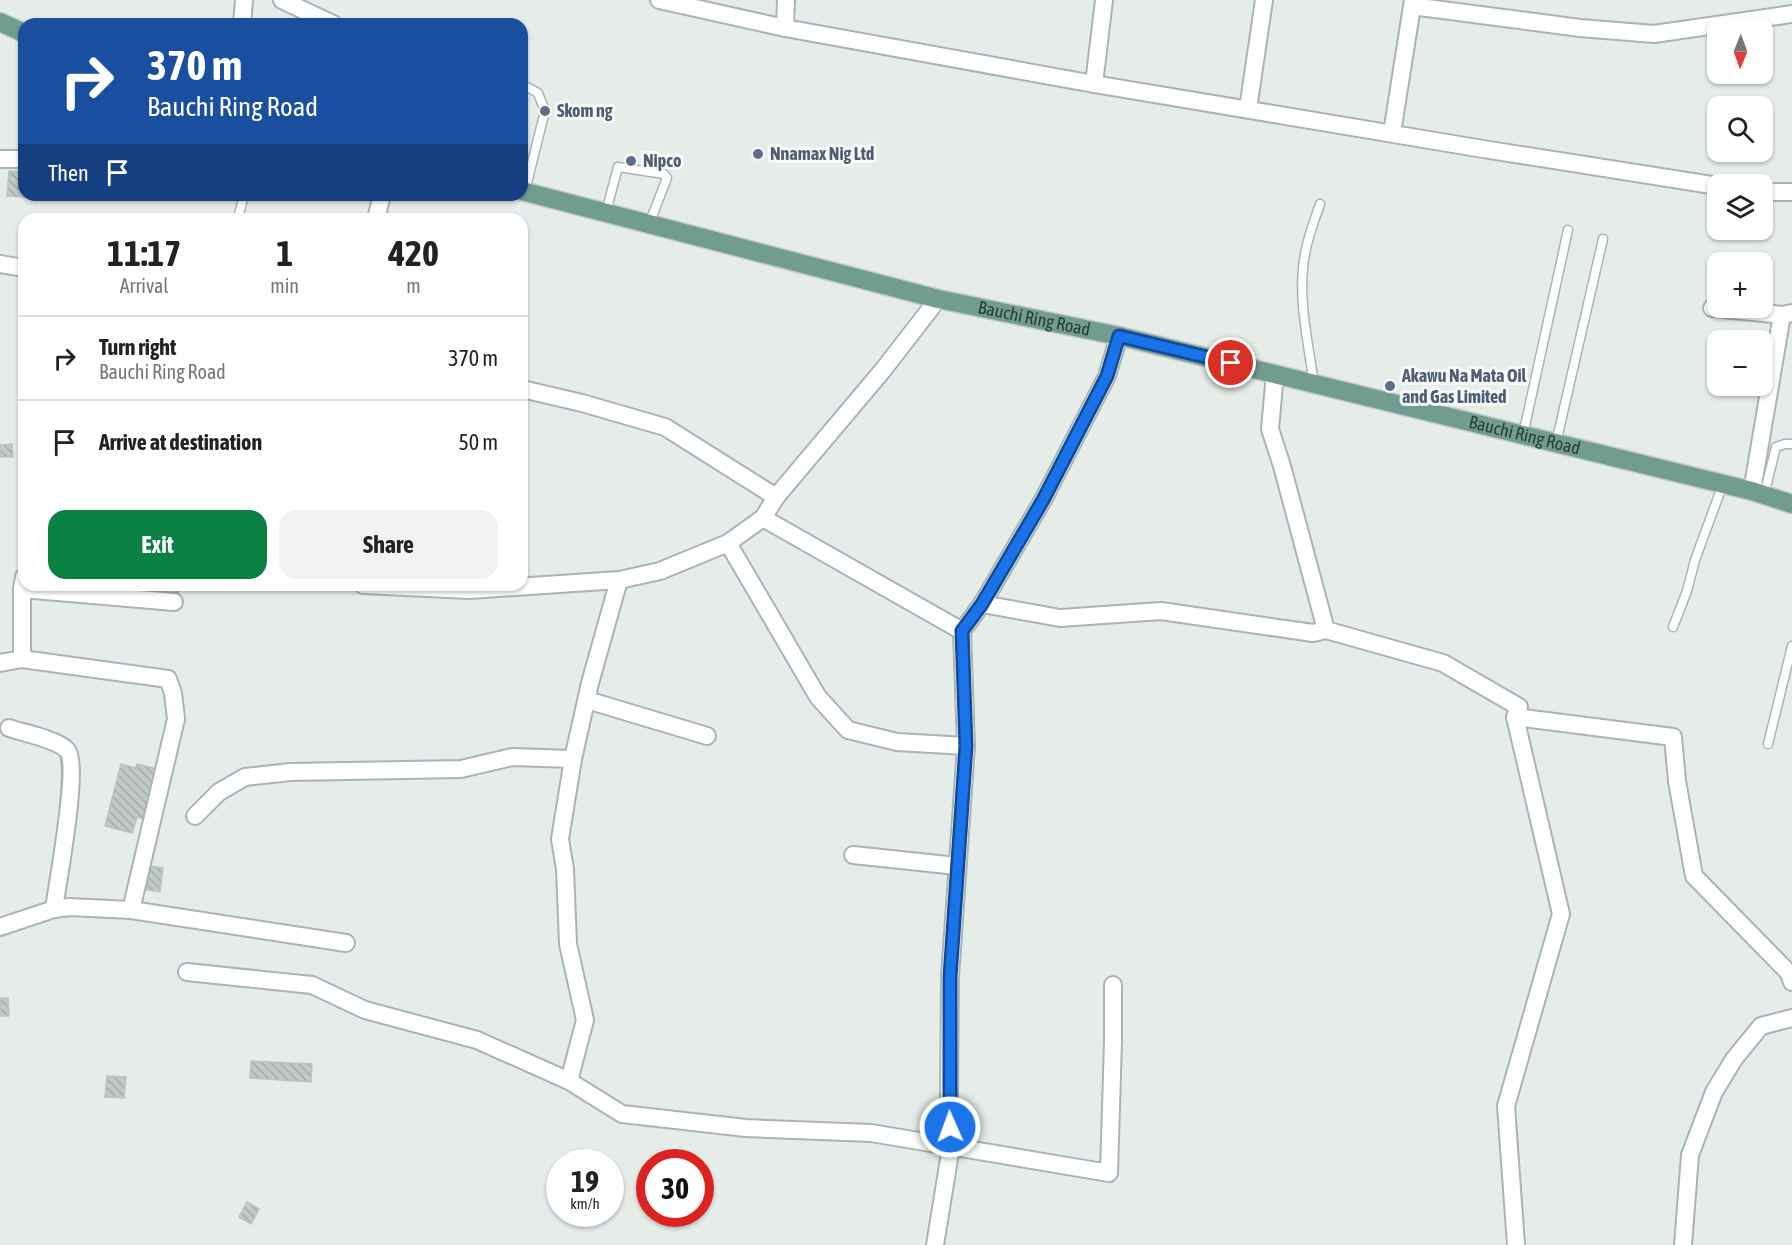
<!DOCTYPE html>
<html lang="en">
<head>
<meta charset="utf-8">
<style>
  body { margin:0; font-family:"Asap Condensed",sans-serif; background:#f2f2f2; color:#222; height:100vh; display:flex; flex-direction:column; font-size:22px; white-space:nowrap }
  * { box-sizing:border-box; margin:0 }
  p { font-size:20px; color:#767676 }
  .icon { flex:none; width:33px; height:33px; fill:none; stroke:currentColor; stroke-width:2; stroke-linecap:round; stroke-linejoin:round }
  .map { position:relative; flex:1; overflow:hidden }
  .sheet { position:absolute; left:18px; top:213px; width:510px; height:378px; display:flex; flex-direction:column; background:#fff; border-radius:18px; box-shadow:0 2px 4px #0004 }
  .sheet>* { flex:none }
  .hud { position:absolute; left:18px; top:18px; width:510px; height:183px; border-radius:18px; box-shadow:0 2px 4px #0004; background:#1a4fa0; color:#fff; overflow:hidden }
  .needle { width:39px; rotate:181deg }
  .controls { position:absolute; left:1707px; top:18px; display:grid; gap:12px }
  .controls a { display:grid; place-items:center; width:66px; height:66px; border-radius:12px; background:#fff; box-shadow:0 2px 4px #0004; font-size:30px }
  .speed { position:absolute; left:546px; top:1149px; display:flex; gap:12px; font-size:30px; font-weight:700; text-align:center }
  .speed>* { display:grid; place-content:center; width:78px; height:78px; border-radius:50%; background:#fff; box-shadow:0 2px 4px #0004; line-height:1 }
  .speed small { font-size:15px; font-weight:400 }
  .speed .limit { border:9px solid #d22; background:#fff; color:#111 }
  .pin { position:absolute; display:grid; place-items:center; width:51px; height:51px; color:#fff; margin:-26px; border:3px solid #fff; border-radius:50%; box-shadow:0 2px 6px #0007 }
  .me { position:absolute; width:66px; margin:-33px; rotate:358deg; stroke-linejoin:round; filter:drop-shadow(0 0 4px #0008) }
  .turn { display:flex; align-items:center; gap:21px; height:126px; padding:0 30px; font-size:27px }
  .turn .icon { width:78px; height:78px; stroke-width:2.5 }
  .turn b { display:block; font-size:42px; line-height:51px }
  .then { display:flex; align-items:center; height:57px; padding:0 30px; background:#0003; gap:12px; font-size:22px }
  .eta { display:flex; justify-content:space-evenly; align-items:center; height:102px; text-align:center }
  .eta b { font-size:36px; font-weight:700; line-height:42px }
  .button { display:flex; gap:12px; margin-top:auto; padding:12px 30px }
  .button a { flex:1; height:69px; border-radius:18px; background:#0b8043; color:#fff; font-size:24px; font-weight:700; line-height:69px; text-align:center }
  .button a+a { background:#f2f2f2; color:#222 }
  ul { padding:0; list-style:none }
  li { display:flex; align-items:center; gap:18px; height:84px; padding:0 30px; border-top:2px solid #e0e0e0 }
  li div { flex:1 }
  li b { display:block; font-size:22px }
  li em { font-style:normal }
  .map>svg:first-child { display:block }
  .building { fill:url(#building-back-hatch); stroke:#b9c6c0; stroke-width:1.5 }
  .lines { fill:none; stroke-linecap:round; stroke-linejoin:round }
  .service-casing { stroke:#a9b5b0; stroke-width:11 }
  .minor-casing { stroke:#a9b5b0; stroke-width:20 }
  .primary-casing { stroke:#c3c9c7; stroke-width:21 }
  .service { stroke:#fff; stroke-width:8 }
  .minor { stroke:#fff; stroke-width:16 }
  .primary { stroke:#709d8f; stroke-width:18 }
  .route-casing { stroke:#114b97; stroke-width:15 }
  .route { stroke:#1a73e8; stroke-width:10 }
  .service-dot { fill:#5c6f8a; stroke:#f6faf8; stroke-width:2 }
  .labels { text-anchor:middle; stroke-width:6; stroke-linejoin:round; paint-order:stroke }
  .service-label { font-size:18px; font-weight:bold; fill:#4e5e75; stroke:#f6faf8; text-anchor:start }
  .street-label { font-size:18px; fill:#273d36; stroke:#f6faf8 }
</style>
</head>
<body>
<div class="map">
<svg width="1792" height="1245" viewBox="0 0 1792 1245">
  <defs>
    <pattern id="building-back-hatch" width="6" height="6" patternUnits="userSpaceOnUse" patternTransform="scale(1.5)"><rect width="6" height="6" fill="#becac5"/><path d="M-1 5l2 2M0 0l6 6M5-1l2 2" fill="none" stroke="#a3aeaa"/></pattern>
  </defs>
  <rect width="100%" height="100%" fill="#e6ede9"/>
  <g class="building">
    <path d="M9,171L24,172V195H46V198L7,196Z"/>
    <path d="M12,444L13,457H0V445Z"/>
    <path d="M151,585H180L178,594L151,588Z"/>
    <path d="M121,764L136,768L137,764L157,769L144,819L137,817L132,833L105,826Z"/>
    <path d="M145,865L163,868L160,892L142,889Z"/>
    <path d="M0,998H8L9,1016H0Z"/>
    <path d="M251,1061L312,1064L311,1082L250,1078Z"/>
    <path d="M107,1076L126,1077L124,1098L105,1097Z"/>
    <path d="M247,1202L259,1209L251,1224L239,1217Z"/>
  </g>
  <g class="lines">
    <defs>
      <g id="service">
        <path d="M522,88L527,87L538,93L545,111L525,191"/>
        <path d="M606,212L618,167L664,174L667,178L649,224"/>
        <path d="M239,214L244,195"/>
        <path d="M1314,384C1308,340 1296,293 1306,249C1309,234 1315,219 1320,204"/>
        <path d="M1523,435L1568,230"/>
        <path d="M1556,443L1603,239"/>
        <path d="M1764,495L1776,447L1785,444H1792"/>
        <path d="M1673,627L1687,591L1695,560L1723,484"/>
        <path d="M1768,744L1792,646"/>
      </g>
      <g id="minor">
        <path d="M282,0L333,24"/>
        <path d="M659,0L785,28L1094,84L1483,149L1718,186"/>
        <path d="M1412,6L1580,28L1654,34L1792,14"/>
        <path d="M242,24L244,0"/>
        <path d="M785,28L786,0"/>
        <path d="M1094,84L1104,0"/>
        <path d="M1248,109L1264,0"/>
        <path d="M1392,133L1413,0"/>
        <path d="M0,159H24"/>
        <path d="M1762,192H1792"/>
        <path d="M376,219L382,195"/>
        <path d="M0,264L24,268"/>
        <path d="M1712,308L1782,315"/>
        <path d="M1275,374L1270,429L1282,466L1326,630L1443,663L1519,707L1515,717L1561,914L1506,1106L1516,1245"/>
        <path d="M522,389L582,403L665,427L776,497"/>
        <path d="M1752,491L1782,315L1792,313"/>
        <path d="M763,518L962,631"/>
        <path d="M728,543L818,697L848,730L897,742L966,746"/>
        <path d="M363,585L469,590L619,580"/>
        <path d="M22,589L174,602"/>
        <path d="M982,604L1060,618L1161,611L1313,633L1326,630"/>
        <path d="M22,659L168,679L173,693L176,719L131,910"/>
        <path d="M0,663L22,659V589L24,577"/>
        <path d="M587,700L707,736"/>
        <path d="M1515,717L1673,737L1677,781L1694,876L1789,973L1792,982"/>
        <path d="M9,728C24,733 55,739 66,749C81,761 57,885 54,909"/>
        <path d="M195,816L219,792L245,777L290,772L461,769L512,757L573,759"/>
        <path d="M853,855L957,866"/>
        <path d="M0,927L54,909L69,907L131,910L346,943"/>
        <path d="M187,972L312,985L365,1010L477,1040L569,1081L622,1114L746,1128L871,1133L1109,1173L1113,1041V985"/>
        <path d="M569,1081L585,1020L568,944L565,869L560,839L573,759L590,683L619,580L660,571L728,543L763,518L776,497L883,370L938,299"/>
        <path d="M935,1245L951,1147L949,1106L950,977L966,746L962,631L982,604L1043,500L1107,376L1119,336"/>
        <path d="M1683,1245L1690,1155L1714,1092L1734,1059L1761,1026L1792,1018"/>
      </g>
      <g id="primary">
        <path d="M0,22L24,33"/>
        <path id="s1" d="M522,191L938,299L1119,336L1752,491L1792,504"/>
      </g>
    </defs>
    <use href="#service" class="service-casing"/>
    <use href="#minor" class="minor-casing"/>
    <use href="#primary" class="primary-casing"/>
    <use href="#service" class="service"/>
    <use href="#minor" class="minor"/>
    <use href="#primary" class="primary"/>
  </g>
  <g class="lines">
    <defs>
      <path id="route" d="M950,1127V977L966,746L962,631L982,604L1043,500L1107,376L1119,336L1231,363"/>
    </defs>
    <use href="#route" class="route-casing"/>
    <use href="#route" class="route"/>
  </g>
  <g class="service-dot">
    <circle cx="545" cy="111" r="6"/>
    <circle cx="758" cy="154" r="6"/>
    <circle cx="631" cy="161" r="6"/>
    <circle cx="1390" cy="386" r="6"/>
  </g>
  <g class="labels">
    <g class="service-label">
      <text x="557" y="117">Skom ng</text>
      <text x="770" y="160">Nnamax Nig Ltd</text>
      <text x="643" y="167">Nipco</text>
      <text x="1402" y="382">Akawu Na Mata Oil<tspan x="1402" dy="21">and Gas Limited</tspan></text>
    </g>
    <g class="street-label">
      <text dy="6" stroke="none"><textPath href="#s1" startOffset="528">Bauchi Ring Road</textPath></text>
      <text dy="6" stroke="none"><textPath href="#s1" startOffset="1032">Bauchi Ring Road</textPath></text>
    </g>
  </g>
</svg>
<div class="controls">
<a><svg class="needle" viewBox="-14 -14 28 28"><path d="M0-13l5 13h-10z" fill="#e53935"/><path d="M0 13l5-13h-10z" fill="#767676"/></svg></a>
<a><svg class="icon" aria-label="search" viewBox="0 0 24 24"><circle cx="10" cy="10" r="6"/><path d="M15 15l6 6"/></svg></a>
<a><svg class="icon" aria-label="layers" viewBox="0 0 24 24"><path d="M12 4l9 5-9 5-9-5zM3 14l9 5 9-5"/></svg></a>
<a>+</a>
<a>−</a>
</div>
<div class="speed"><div>19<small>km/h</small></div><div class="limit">30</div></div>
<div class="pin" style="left:1231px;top:363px;background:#d93025"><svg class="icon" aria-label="arrive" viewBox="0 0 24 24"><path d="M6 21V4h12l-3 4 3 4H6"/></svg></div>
<svg class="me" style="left:950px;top:1127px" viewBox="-20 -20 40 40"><circle r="17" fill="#1a73e8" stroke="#fff" stroke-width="3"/><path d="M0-11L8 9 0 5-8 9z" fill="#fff"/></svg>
<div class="hud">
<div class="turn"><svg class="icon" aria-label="right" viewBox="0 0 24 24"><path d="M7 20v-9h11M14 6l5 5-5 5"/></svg><div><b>370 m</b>Bauchi Ring Road</div></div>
<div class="then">Then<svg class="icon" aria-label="arrive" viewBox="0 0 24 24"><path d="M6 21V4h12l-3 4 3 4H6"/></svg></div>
</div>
<section class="sheet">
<div class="eta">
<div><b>11:17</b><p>Arrival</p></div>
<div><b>1</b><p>min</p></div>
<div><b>420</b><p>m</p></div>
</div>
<ul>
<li><svg class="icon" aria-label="right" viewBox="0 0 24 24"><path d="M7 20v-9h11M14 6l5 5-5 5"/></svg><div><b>Turn right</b><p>Bauchi Ring Road</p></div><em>370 m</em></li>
<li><svg class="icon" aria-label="arrive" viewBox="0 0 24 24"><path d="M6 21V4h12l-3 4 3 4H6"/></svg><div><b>Arrive at destination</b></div><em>50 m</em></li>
</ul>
<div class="button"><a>Exit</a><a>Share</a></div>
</section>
</div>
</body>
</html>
